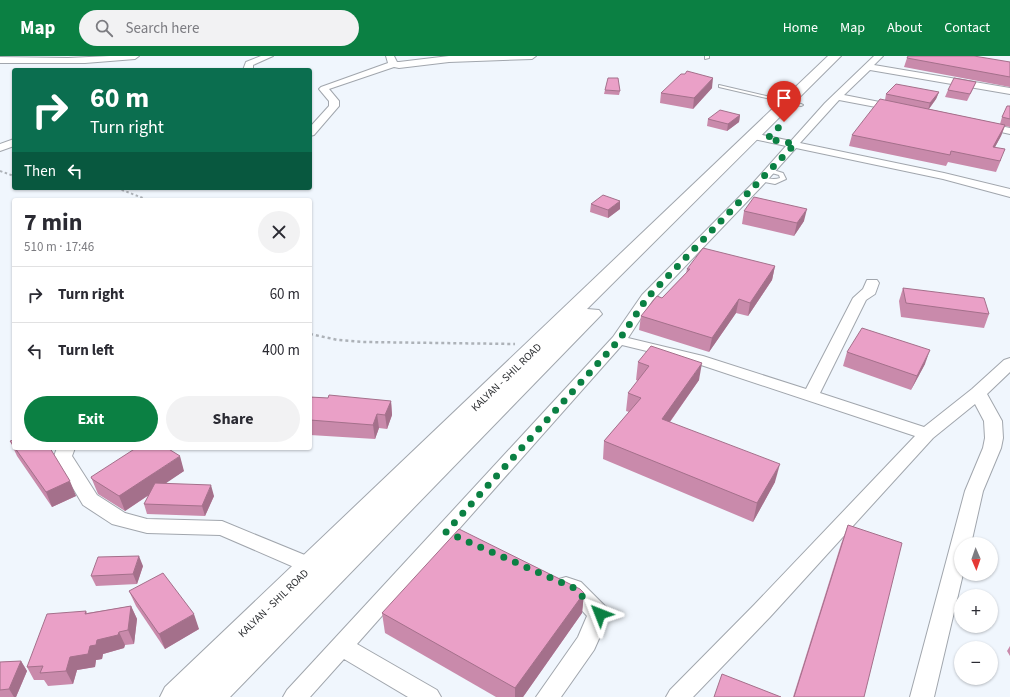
<!DOCTYPE html>
<html lang="en">
<head>
<meta charset="utf-8">
<style>
  body { margin:0; font-family:"Source Sans 3",sans-serif; background:#f2f2f3; color:#2b2b33; height:100vh; display:flex; flex-direction:column; font-size:15px; white-space:nowrap }
  * { box-sizing:border-box; margin:0 }
  p { font-size:13px; color:#7c7c81 }
  .icon { flex:none; width:22px; height:22px; fill:none; stroke:currentColor; stroke-width:2; stroke-linecap:round; stroke-linejoin:round }
  .map { position:relative; flex:1; overflow:hidden }
  .sheet { position:absolute; left:12px; top:142px; width:300px; height:252px; display:flex; flex-direction:column; background:#fff; border-radius:4px; box-shadow:0 1px 3px #0004 }
  .sheet>* { flex:none }
  .banner { position:absolute; left:12px; top:12px; width:300px; height:122px; border-radius:4px; box-shadow:0 1px 3px #0004; background:#0b6e4f; color:#fff; overflow:hidden }
  .needle { width:26px; rotate:178deg }
  .fabs { position:absolute; left:954px; top:481px; display:grid; gap:8px }
  .fabs a { display:grid; place-items:center; width:44px; height:44px; border-radius:50%; background:#fff; box-shadow:0 1px 3px #0004; font-size:20px }
  .pin { position:absolute; display:grid; place-items:center; width:34px; height:34px; color:#fff; margin:-41px -17px; border-radius:50% 50% 50% 0; rotate:-45deg; box-shadow:0 0 4px #0007 }
  .pin .icon { rotate:45deg }
  .me { position:absolute; width:44px; margin:-22px; rotate:315deg; stroke-linejoin:round; filter:drop-shadow(0 0 3px #0008) }
  .turn { display:flex; align-items:center; gap:14px; height:84px; padding:0 12px; font-size:18px }
  .turn .icon { width:52px; height:52px; stroke-width:2.5 }
  .turn b { display:block; font-size:28px; line-height:34px }
  .then { display:flex; align-items:center; height:38px; padding:0 12px; background:#0003; gap:8px; font-size:15px }
  .round { display:grid; place-items:center; flex:none; width:42px; height:42px; border-radius:21px; background:#f2f2f3 }
  .headline { display:flex; align-items:center; justify-content:space-between; height:68px; padding:0 12px }
  h1 { font-size:24px; font-weight:700; line-height:30px }
  .button { display:flex; gap:8px; margin-top:auto; padding:8px 12px }
  .button a { flex:1; height:46px; border-radius:24px; background:#0b8043; color:#fff; font-size:16px; font-weight:700; line-height:46px; text-align:center }
  .button a+a { background:#f2f2f3; color:#2b2b33 }
  ul { padding:0; list-style:none }
  li { display:flex; align-items:center; gap:12px; height:56px; padding:0 12px; border-top:1px solid #e1e1e2 }
  li div { flex:1 }
  li b { display:block; font-size:15px }
  li em { font-style:normal }
  header { display:flex; align-items:center; gap:24px; box-sizing:border-box; height:56px; padding:0 20px; background:#0b8043; color:#fff }
  header strong { font-size:19px }
  nav { display:flex; gap:22px; margin-inline-start:auto; font-size:14px }
  .search { width:280px; height:36px; background:#f2f2f3; display:flex; align-items:center; gap:10px; box-sizing:border-box; padding:0 14px; border-radius:22px; color:#7c7c81; font-size:15px }
  .map>svg:first-child { display:block }
  .lines { fill:none; stroke-linecap:round; stroke-linejoin:round }
  .lane-casing { stroke:#a1a6ad; stroke-width:2 }
  .street-casing { stroke:#a1a6ad; stroke-width:2 }
  .primary-casing { stroke:#a1a6ad; stroke-width:2 }
  .path-far1 { stroke:#adb2b8; stroke-width:2; stroke-dasharray:2.5 2.5; stroke-linecap:butt }
  .path { stroke:#adb2b8; stroke-width:2.5; stroke-dasharray:3 3; stroke-linecap:butt }
  .lane { fill:#fff; fill-rule:evenodd }
  .street { fill:#fff; fill-rule:evenodd }
  .primary { fill:#fff; fill-rule:evenodd }
  .wall { fill:#c98aab }
  .shaded-wall { fill:#a4708b }
  .building { fill:#eaa0c7; stroke:#a4708b }
  .route { stroke:#0b8043; stroke-width:7; stroke-dasharray:0 12.6 }
  .labels { text-anchor:middle; stroke-width:3; stroke-linejoin:round; paint-order:stroke }
  .street-label { font-size:11px; fill:#2d2f32; stroke:#fff }
</style>
</head>
<body>
<header>
<strong>Map</strong>
<div class="search"><svg class="icon" aria-label="search" viewBox="0 0 24 24"><circle cx="10" cy="10" r="6"/><path d="M15 15l6 6"/></svg>Search here</div>
<nav><a>Home</a><a>Map</a><a>About</a><a>Contact</a></nav>
</header>
<div class="map">
<svg width="1010" height="641" viewBox="0 0 1010 641">
  <rect width="100%" height="100%" fill="#f0f6fd"/>
  <g class="lines">
    <defs>
      <g id="lane">
        <path d="M705,0H709V2L705,3Z"/>
        <path d="M719,29L801,48L803,49L801,50L719,31Z"/>
        <path d="M770,113L783,117L786,123L775,128L759,125L758,124C764,120 772,125 780,122L779,119L768,116L767,115Z"/>
      </g>
      <g id="street">
        <path d="M110,0H139L135,3L85,7H0V1L68,2Z"/>
        <path d="M261,0H273L253,9V14H243L246,6Z"/>
        <path d="M386,0H394L397,6H399L449,0H536L532,3L449,6L399,12L394,11L329,33L339,45V50L314,79L310,80V71L329,50V45L319,33L321,31L388,7Z"/>
        <path d="M874,0H883L874,9L1010,32V38L870,14L844,39L900,50L902,52L900,54L897,55L839,44L800,87L944,117L1010,133V141L943,123L796,92L761,131L652,245L628,282L703,300L806,333L853,242L863,233L867,224H877L879,227L875,238L866,244L820,337L924,371L972,333L1004,304L1010,302V316L987,338L1002,365L1003,382L1001,392L983,435L971,488H961V518H963L934,641H910L965,435L983,392L985,382L984,365L975,348L933,382L770,561L693,641H666L670,634L754,549L915,380L692,306L622,289L357,588L437,634L441,641H408L344,603L310,641H283L287,634L613,281L642,239L753,127L786,90L749,82L748,80L749,78L753,77L791,85L825,47Z"/>
        <path d="M982,66L1010,72V78L978,71L977,69L978,67Z"/>
        <path d="M14,83V90L0,95V88Z"/>
        <path d="M57,392H75L72,400L97,439L125,457L147,463L222,465L317,504L320,510L317,516L310,518L220,479L147,477L112,468L83,449L54,400Z"/>
        <path d="M566,521L581,526L607,552L610,558L594,594L561,641H536L578,581L587,560L567,538L559,535L556,529L559,523Z"/>
      </g>
      <path id="primary" d="M828,0H841L587,253L599,254L602,258L230,641H160L165,631Z"/>
    </defs>
    <use href="#lane" class="lane-casing"/>
    <use href="#street" class="street-casing"/>
    <use href="#primary" class="primary-casing"/>
    <g class="path-far1">
      <path d="M0,115L14,120"/>
      <path d="M117,132L148,144"/>
      <path d="M310,225V234"/>
    </g>
    <path class="path" d="M310,278L338,284L363,286L515,288"/>
    <use href="#lane" class="lane"/>
    <use href="#street" class="street"/>
    <use href="#primary" class="primary"/>
  </g>
  <g class="wall">
    <path d="M907,2L1010,6V31L904,11Z"/>
    <path d="M976,26L973,33L967,45L945,41L948,34Z"/>
    <path d="M712,32L693,53L660,47L661,37Z"/>
    <path d="M605,34L620,35L619,39L604,38Z"/>
    <path d="M939,36L936,43L929,53L1000,68L1002,61L1010,50V71L1005,70L1001,80L995,91L1001,104L996,116L948,106L946,110L849,90L852,79L885,44L886,38Z"/>
    <path d="M740,59L739,66L727,75L707,70L708,63Z"/>
    <path d="M591,148L620,153L608,162L590,156Z"/>
    <path d="M744,155L804,165L794,180L742,168Z"/>
    <path d="M775,210L772,224L748,260L736,257L709,296L639,274L641,260L662,242L686,217L687,213Z"/>
    <path d="M903,232L989,258L984,272L901,261L899,245Z"/>
    <path d="M847,296L925,308L911,334L843,310Z"/>
    <path d="M638,306L699,324L670,366L775,426L753,466L603,403L604,385L629,356L626,355L628,337L638,325L636,324Z"/>
    <path d="M310,341L328,342L391,345L392,359L387,373L379,372L375,383L310,379Z"/>
    <path d="M14,384V392H50L76,440L52,451L17,400L10,385Z"/>
    <path d="M184,415L165,427L214,440L205,460L147,458L144,448L149,439L125,455L98,438L91,421Z"/>
    <path d="M848,469L864,641H793L841,488Z"/>
    <path d="M143,510L137,528L96,530L91,520Z"/>
    <path d="M129,535L199,573L165,593L136,550Z"/>
    <path d="M584,537L582,557L523,641H496L385,577L382,557Z"/>
    <path d="M131,550L137,563L134,588L125,589L124,592L103,598L102,603L96,604L95,611L77,614L73,628L48,630L44,624H34L27,611L86,555L87,557Z"/>
    <path d="M1010,590V600L1007,595Z"/>
    <path d="M21,605L27,615L16,641H0V606Z"/>
  </g>
  <g class="shaded-wall">
    <path d="M713,22L712,32L693,53L694,42Z"/>
    <path d="M939,36L936,43L928,54L930,47Z"/>
    <path d="M740,59L739,66L727,75L728,68Z"/>
    <path d="M1005,69L1001,80L989,102L993,91Z"/>
    <path d="M620,145V153L608,162V154Z"/>
    <path d="M807,153L804,165L794,180L797,167Z"/>
    <path d="M775,210L772,224L748,260L750,247Z"/>
    <path d="M739,243L736,257L709,296L712,282Z"/>
    <path d="M930,294L925,308L911,334L917,320Z"/>
    <path d="M702,307L699,324L659,381L662,363Z"/>
    <path d="M391,345L392,359L387,373L385,359Z"/>
    <path d="M377,358L379,372L375,383L373,369Z"/>
    <path d="M180,400L184,415L125,455L119,440Z"/>
    <path d="M780,408L775,426L753,466L757,447Z"/>
    <path d="M70,425L76,440L52,451L46,436Z"/>
    <path d="M211,429L214,440L205,460L202,450Z"/>
    <path d="M139,500L143,510L137,528L133,518Z"/>
    <path d="M584,537L582,557L523,641H515V632Z"/>
    <path d="M131,550L137,563L134,588L128,574Z"/>
    <path d="M194,558L199,573L165,593L159,578Z"/>
    <path d="M119,576L125,589L124,592L103,598L102,603L96,604L95,611L77,614L73,628L66,615L70,601L90,590L97,584Z"/>
    <path d="M21,605L27,615L16,641H14L9,633Z"/>
  </g>
  <g class="building">
    <path d="M908,0H974L1010,6V21L907,2Z"/>
    <path d="M687,15L713,22L694,42L661,37L681,18H685Z"/>
    <path d="M608,22H618L620,35L605,34Z"/>
    <path d="M954,22L976,26L970,38L948,34Z"/>
    <path d="M896,28L939,36L930,47L886,38Z"/>
    <path d="M880,43L1005,69L993,91L1005,93L1000,105L951,95L950,99L852,79Z"/>
    <path d="M1007,50H1010V63L1002,61Z"/>
    <path d="M720,54L740,59L728,68L708,63Z"/>
    <path d="M603,139L620,145L608,154L591,148Z"/>
    <path d="M754,141L807,153L797,167L744,155Z"/>
    <path d="M703,192L775,210L750,247L739,243L712,282L641,260L657,240L662,242L690,213H687Z"/>
    <path d="M903,232L984,242L989,258L906,247Z"/>
    <path d="M862,272L930,294L917,320L847,296Z"/>
    <path d="M651,290L702,307L662,363L780,408L757,447L604,385L641,342L628,337L649,310L638,306Z"/>
    <path d="M329,339L391,345L385,359L377,358L373,369L310,364V341L328,342Z"/>
    <path d="M14,384V390L10,385Z"/>
    <path d="M15,392H50L70,425L46,436Z"/>
    <path d="M136,392H167L180,400L119,440L92,423L91,421Z"/>
    <path d="M155,427L211,429L202,450L144,448Z"/>
    <path d="M848,469L902,487L864,641H794Z"/>
    <path d="M459,473L580,533L584,537L515,632L382,557Z"/>
    <path d="M139,500L133,518L91,520L98,501Z"/>
    <path d="M163,517L194,558L159,578L129,535Z"/>
    <path d="M131,550L128,574L119,576L118,579L97,584L96,589L90,590L88,598L70,601L66,615L40,617L43,610L27,611L47,558L86,555L85,558Z"/>
    <path d="M21,605L9,633L0,634V606Z"/>
    <path d="M722,618L781,641H714Z"/>
  </g>
  <g class="lines">
    <path class="route" d="M600,558L574,532L446,476L619,284L647,242L795,88L767,83L784,66"/>
  </g>
  <g class="labels">
    <g class="street-label">
      <text transform="translate(506 321) rotate(-44)" y="4">KALYAN - SHIL ROAD</text>
      <text transform="translate(273 547) rotate(-44)" y="4">KALYAN - SHIL ROAD</text>
    </g>
  </g>
</svg>
<div class="fabs">
<a><svg class="needle" viewBox="-14 -14 28 28"><path d="M0-13l5 13h-10z" fill="#e53935"/><path d="M0 13l5-13h-10z" fill="#7c7c81"/></svg></a>
<a>+</a>
<a>−</a>
</div>
<div class="pin" style="left:784px;top:66px;background:#d93025"><svg class="icon" aria-label="arrive" viewBox="0 0 24 24"><path d="M6 21V4h12l-3 4 3 4H6"/></svg></div>
<svg class="me" style="left:600px;top:558px" viewBox="-20 -20 40 40"><path d="M0-17L14 15 0 8-14 15z" fill="#0b8043" stroke="#fff" stroke-width="4"/></svg>
<div class="banner">
<div class="turn"><svg class="icon" aria-label="right" viewBox="0 0 24 24"><path d="M7 20v-9h11M14 6l5 5-5 5"/></svg><div><b>60 m</b>Turn right</div></div>
<div class="then">Then<svg class="icon" aria-label="left" viewBox="0 0 24 24"><path d="M17 20v-9H6M10 6l-5 5 5 5"/></svg></div>
</div>
<section class="sheet">
<div class="headline"><div><h1>7 min</h1><p>510 m · 17:46</p></div><a class="round"><svg class="icon" aria-label="close" viewBox="0 0 24 24"><path d="M6 6l12 12M18 6L6 18"/></svg></a></div>
<ul>
<li><svg class="icon" aria-label="right" viewBox="0 0 24 24"><path d="M7 20v-9h11M14 6l5 5-5 5"/></svg><div><b>Turn right</b></div><em>60 m</em></li>
<li><svg class="icon" aria-label="left" viewBox="0 0 24 24"><path d="M17 20v-9H6M10 6l-5 5 5 5"/></svg><div><b>Turn left</b></div><em>400 m</em></li>
</ul>
<div class="button"><a>Exit</a><a>Share</a></div>
</section>
</div>
</body>
</html>
